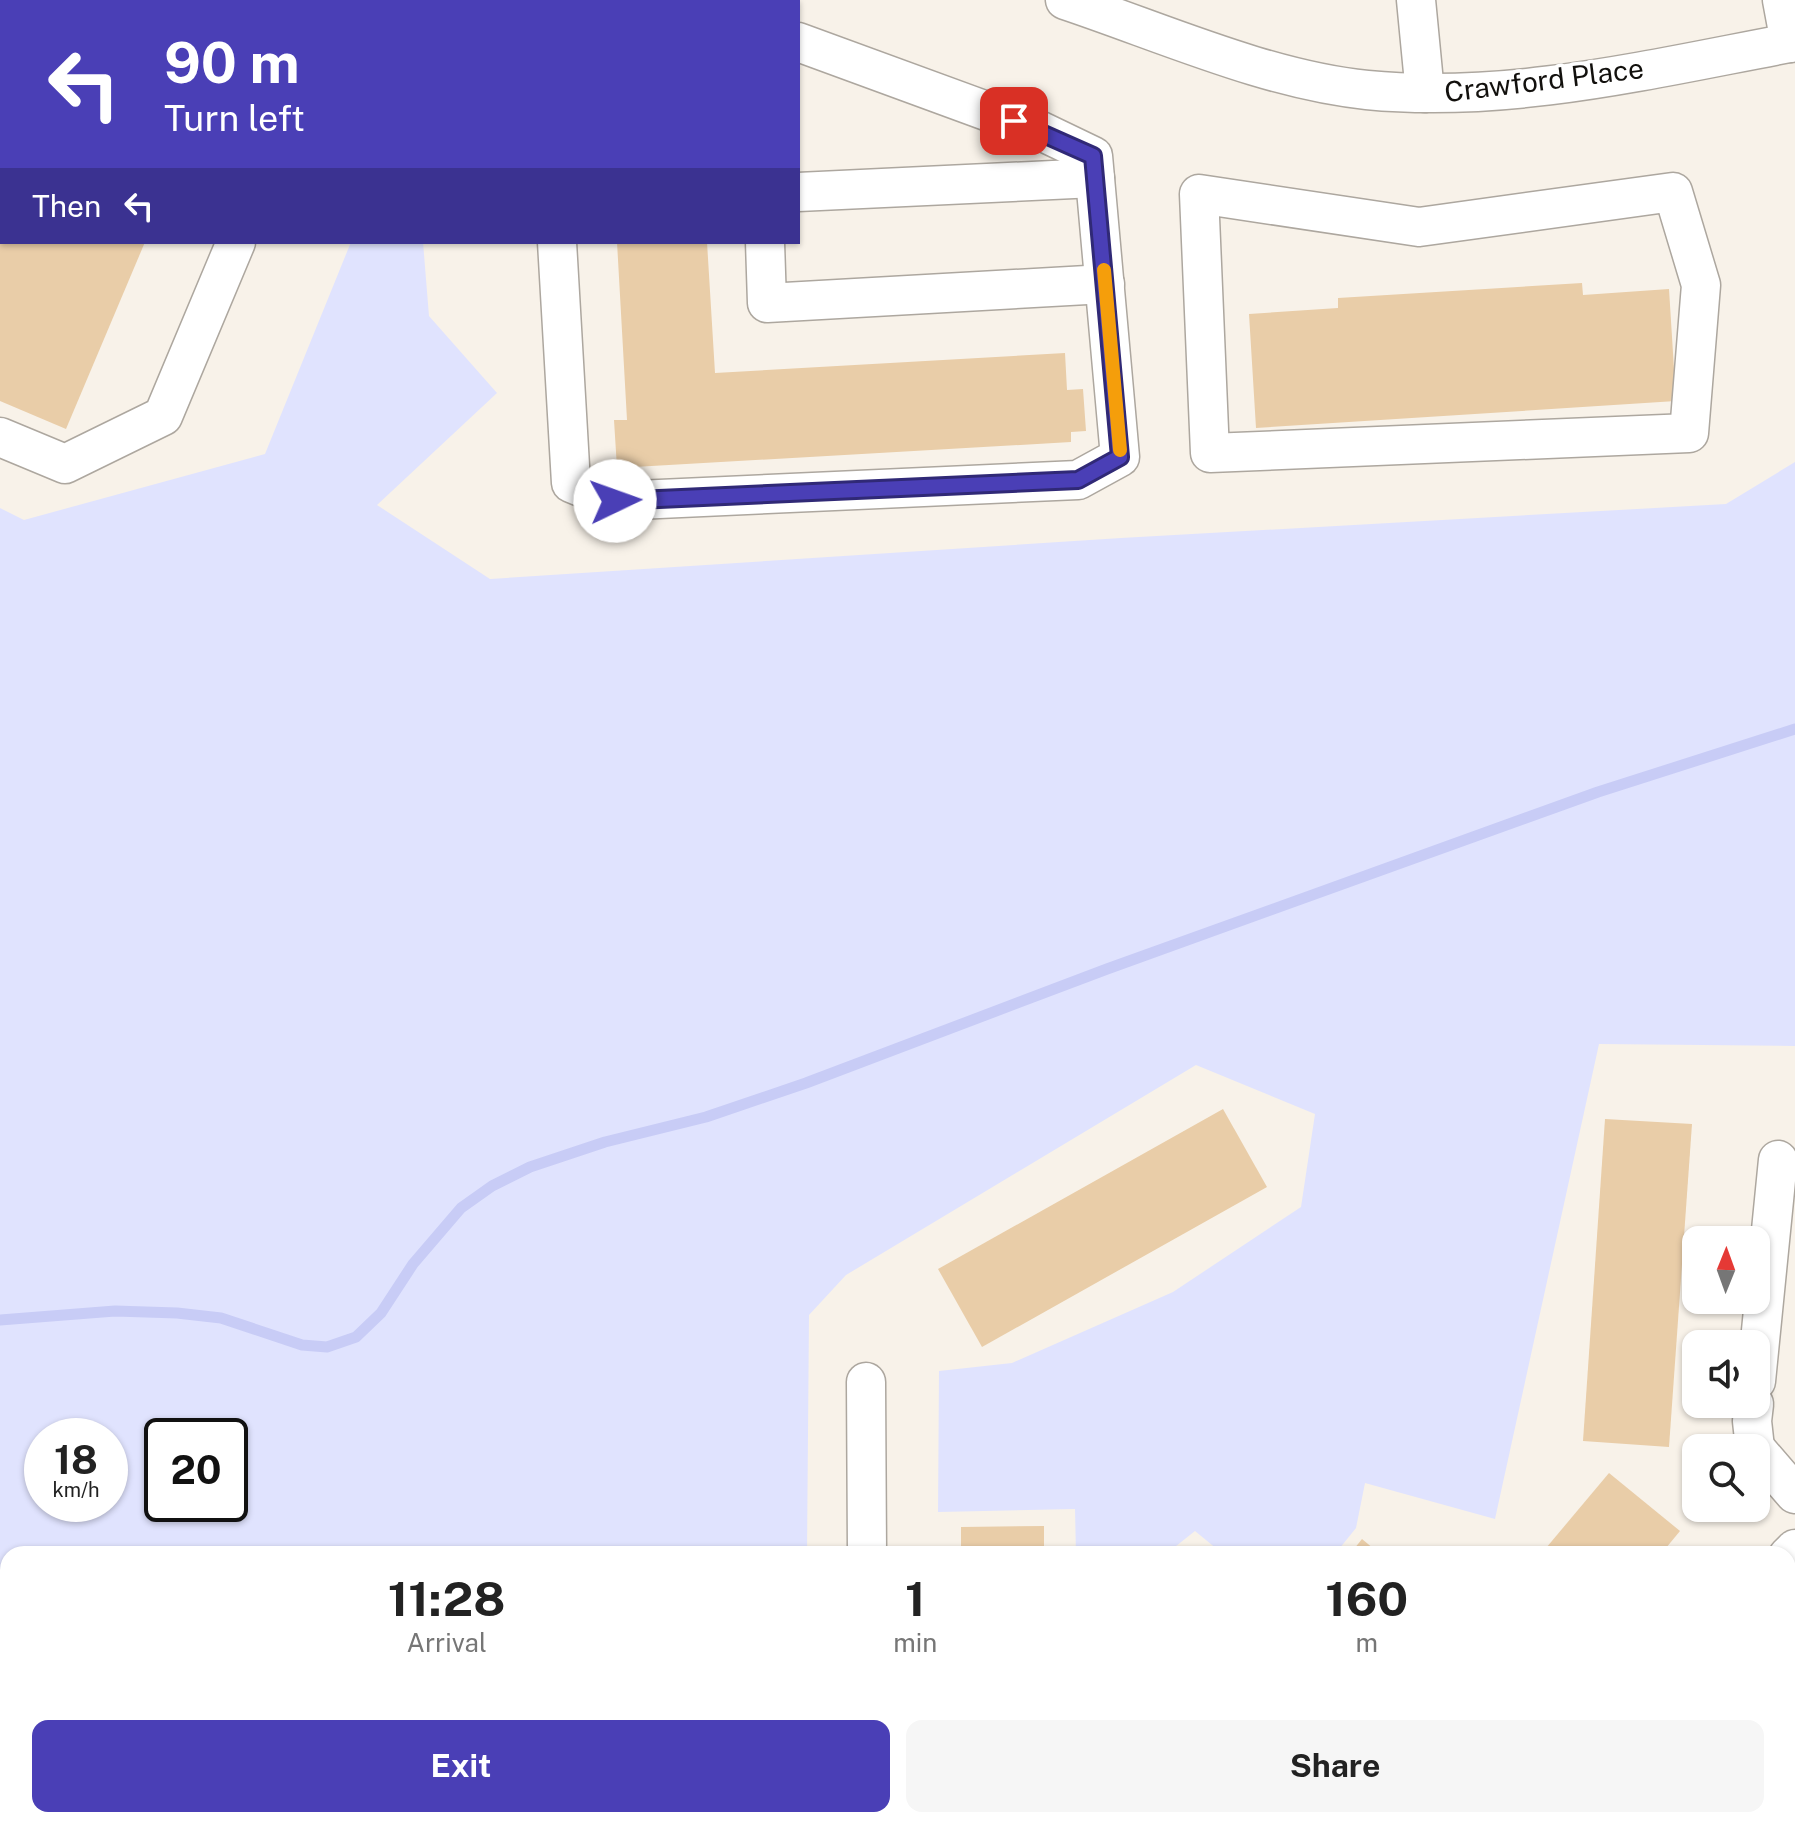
<!DOCTYPE html>
<html lang="en">
<head>
<meta charset="utf-8">
<style>
  body { margin:0; font-family:"Public Sans",sans-serif; background:#f6f6f6; color:#222; height:100vh; display:flex; flex-direction:column; font-size:30px; white-space:nowrap }
  * { box-sizing:border-box; margin:0 }
  p { font-size:26px; color:#767676 }
  .icon { flex:none; width:44px; height:44px; fill:none; stroke:currentColor; stroke-width:2; stroke-linecap:round; stroke-linejoin:round }
  .map { position:relative; flex:1; overflow:hidden }
  .side { position:absolute; left:0px; top:1546px; width:1796px; height:282px; display:flex; flex-direction:column; background:#fff; border-radius:24px 24px 0 0; box-shadow:0 2px 6px #0004 }
  .side>* { flex:none }
  .banner { position:absolute; left:0px; top:0px; width:800px; height:244px; box-shadow:0 2px 6px #0004; background:#4a3fb6; color:#fff; overflow:hidden }
  .needle { width:52px; rotate:1deg }
  .buttons { position:absolute; left:1682px; top:1226px; display:grid; gap:16px }
  .buttons a { display:grid; place-items:center; width:88px; height:88px; border-radius:16px; background:#fff; box-shadow:0 2px 6px #0004; font-size:40px }
  .speed { position:absolute; left:24px; top:1418px; display:flex; gap:16px; font-size:40px; font-weight:700; text-align:center }
  .speed>* { display:grid; place-content:center; width:104px; height:104px; border-radius:50%; background:#fff; box-shadow:0 2px 6px #0004; line-height:1 }
  .speed small { font-size:20px; font-weight:400 }
  .speed .limit { border:4px solid #111; border-radius:12px; background:#fff; color:#111 }
  .pin { position:absolute; display:grid; place-items:center; width:68px; height:68px; color:#fff; margin:-34px; border-radius:16px; box-shadow:0 4px 12px #0006 }
  .me { position:absolute; width:88px; margin:-44px; rotate:87deg; stroke-linejoin:round; filter:drop-shadow(0 0 6px #0008) }
  .turn { display:flex; align-items:center; gap:28px; height:168px; padding:0 32px; font-size:36px }
  .turn .icon { width:104px; height:104px; stroke-width:2.5 }
  .turn b { display:block; font-size:56px; line-height:68px }
  .then { display:flex; align-items:center; height:76px; padding:0 32px; background:#0003; gap:16px; font-size:30px }
  .eta { display:flex; justify-content:space-evenly; align-items:center; height:136px; text-align:center }
  .eta b { font-size:48px; font-weight:700; line-height:56px }
  .primary-button { display:flex; gap:16px; margin-top:auto; padding:16px 32px }
  .primary-button a { flex:1; height:92px; border-radius:16px; background:#4a3fb6; color:#fff; font-size:32px; font-weight:700; line-height:92px; text-align:center }
  .primary-button a+a { background:#f6f6f6; color:#222 }
  .map>svg:first-child { display:block }
  .green { fill:#e0e3fe; fill-rule:evenodd }
  .lines { fill:none; stroke-linecap:round; stroke-linejoin:round }
  .stream { stroke:#c8ccf6; stroke-width:11 }
  .building { fill:#e9cda8 }
  .minor-casing { stroke:#ada79f; stroke-width:41 }
  .minor { stroke:#fff; stroke-width:38 }
  .route-casing { stroke:#302976; stroke-width:20 }
  .route { stroke:#4a3fb6; stroke-width:14 }
  .slow { stroke:#f59e0b; stroke-width:14 }
  .labels { text-anchor:middle; stroke-width:7; stroke-linejoin:round; paint-order:stroke }
  .street-label { font-size:28px; fill:#12100d; stroke:#fff }
</style>
</head>
<body>
<div class="map">
<svg width="1795" height="1827" viewBox="0 0 1795 1827">
  <rect width="100%" height="100%" fill="#f8f2e9"/>
  <g class="green">
    <path d="M351,242H423L429,316L497,393L377,505L490,579L1121,538L1726,504L1795,462V1046L1599,1044L1495,1519L1365,1483L1356,1528L1335,1554H1223L1195,1531L1166,1554H1076L1075,1509L938,1512L939,1371L1012,1363L1173,1292L1301,1207L1315,1114L1196,1065L846,1275L809,1315L807,1554H8V1820H270L273,1827H0V508L24,520L265,454ZM42,1436H110V1504H42ZM162,1436H230V1504H162Z"/>
    <path d="M359,1822L575,1827H323Z"/>
  </g>
  <g class="lines">
    <path class="stream" d="M0,1320L115,1311L177,1313L221,1318L302,1345L327,1347L356,1337L381,1313L413,1264L461,1208L492,1186L530,1167L605,1142L706,1117L806,1083L1107,969L1598,792L1795,729"/>
  </g>
  <g class="building">
    <path d="M0,242H145L66,429L0,401Z"/>
    <path d="M617,242H707L715,373L1065,353L1067,390L1083,389L1086,431L1071,432V442L617,468L614,420H627Z"/>
    <path d="M1582,283L1583,295L1669,289L1676,401L1256,428L1249,314L1338,308V298Z"/>
    <path d="M1223,1109L1267,1187L982,1347L938,1269Z"/>
    <path d="M1605,1119L1692,1124L1669,1447L1583,1441Z"/>
    <path d="M1609,1473L1680,1531L1661,1554H1541Z"/>
    <path d="M1044,1526V1554H961V1527Z"/>
    <path d="M1362,1539L1380,1554H1350Z"/>
    <path d="M1791,1668L1795,1672V1798L1788,1806V1671Z"/>
    <path d="M1169,1820H1305L1313,1827H1177Z"/>
    <path d="M1663,1820H1776L1770,1827H1658Z"/>
  </g>
  <g class="lines">
    <defs>
      <g id="minor">
        <path d="M685,0L690,2"/>
        <path d="M1065,0C1161,32 1267,80 1367,90C1510,104 1655,68 1795,42"/>
        <path d="M1416,0L1425,93"/>
        <path d="M1782,0L1790,43"/>
        <path d="M337,2L338,0"/>
        <path d="M566,2L567,0"/>
        <path d="M798,192L1095,178"/>
        <path d="M1673,192L1701,285L1689,433L1210,453L1199,194L1419,227Z"/>
        <path d="M557,242L571,483L615,501L1078,480L1120,457L1093,156L1041,131L798,42"/>
        <path d="M765,242L767,303L1105,284"/>
        <path d="M0,437L65,464L163,416L236,242"/>
        <path d="M1756,1381L1778,1160"/>
        <path d="M866,1382L867,1554"/>
        <path d="M1754,1404L1752,1421L1755,1448"/>
        <path d="M1756,1449L1795,1494"/>
        <path d="M1788,1556L1795,1549"/>
        <path d="M927,1820L947,1827"/>
        <path d="M1436,1820L1444,1827"/>
        <path d="M195,1827L225,1820"/>
        <path d="M1552,1827L1558,1820"/>
      </g>
    </defs>
    <use href="#minor" class="minor-casing"/>
    <use href="#minor" class="minor"/>
  </g>
  <g class="lines">
    <defs>
      <path id="route" d="M615,501L1078,480L1120,457L1093,156L1014,121"/>
    </defs>
    <use href="#route" class="route-casing"/>
    <use href="#route" class="route"/>
    <path class="slow" d="M1104,270L1120,450"/>
  </g>
  <g class="labels">
    <g class="street-label">
      <text transform="translate(1544 80) rotate(-7)" y="10">Crawford Place</text>
    </g>
  </g>
</svg>
<div class="buttons">
<a><svg class="needle" viewBox="-14 -14 28 28"><path d="M0-13l5 13h-10z" fill="#e53935"/><path d="M0 13l5-13h-10z" fill="#767676"/></svg></a>
<a><svg class="icon" aria-label="sound" viewBox="0 0 24 24"><path d="M4 9h4l5-4v14l-5-4H4zM17 9q2 3 0 6"/></svg></a>
<a><svg class="icon" aria-label="search" viewBox="0 0 24 24"><circle cx="10" cy="10" r="6"/><path d="M15 15l6 6"/></svg></a>
</div>
<div class="speed"><div>18<small>km/h</small></div><div class="limit">20</div></div>
<div class="pin" style="left:1014px;top:121px;background:#d93025"><svg class="icon" aria-label="arrive" viewBox="0 0 24 24"><path d="M6 21V4h12l-3 4 3 4H6"/></svg></div>
<svg class="me" style="left:615px;top:501px" viewBox="-20 -20 40 40"><circle r="19" fill="#fff"/><path d="M0-13L10 11 0 6-10 11z" fill="#4a3fb6"/></svg>
<div class="banner">
<div class="turn"><svg class="icon" aria-label="left" viewBox="0 0 24 24"><path d="M17 20v-9H6M10 6l-5 5 5 5"/></svg><div><b>90 m</b>Turn left</div></div>
<div class="then">Then<svg class="icon" aria-label="left" viewBox="0 0 24 24"><path d="M17 20v-9H6M10 6l-5 5 5 5"/></svg></div>
</div>
<section class="side">
<div class="eta">
<div><b>11:28</b><p>Arrival</p></div>
<div><b>1</b><p>min</p></div>
<div><b>160</b><p>m</p></div>
</div>
<div class="primary-button"><a>Exit</a><a>Share</a></div>
</section>
</div>
</body>
</html>
